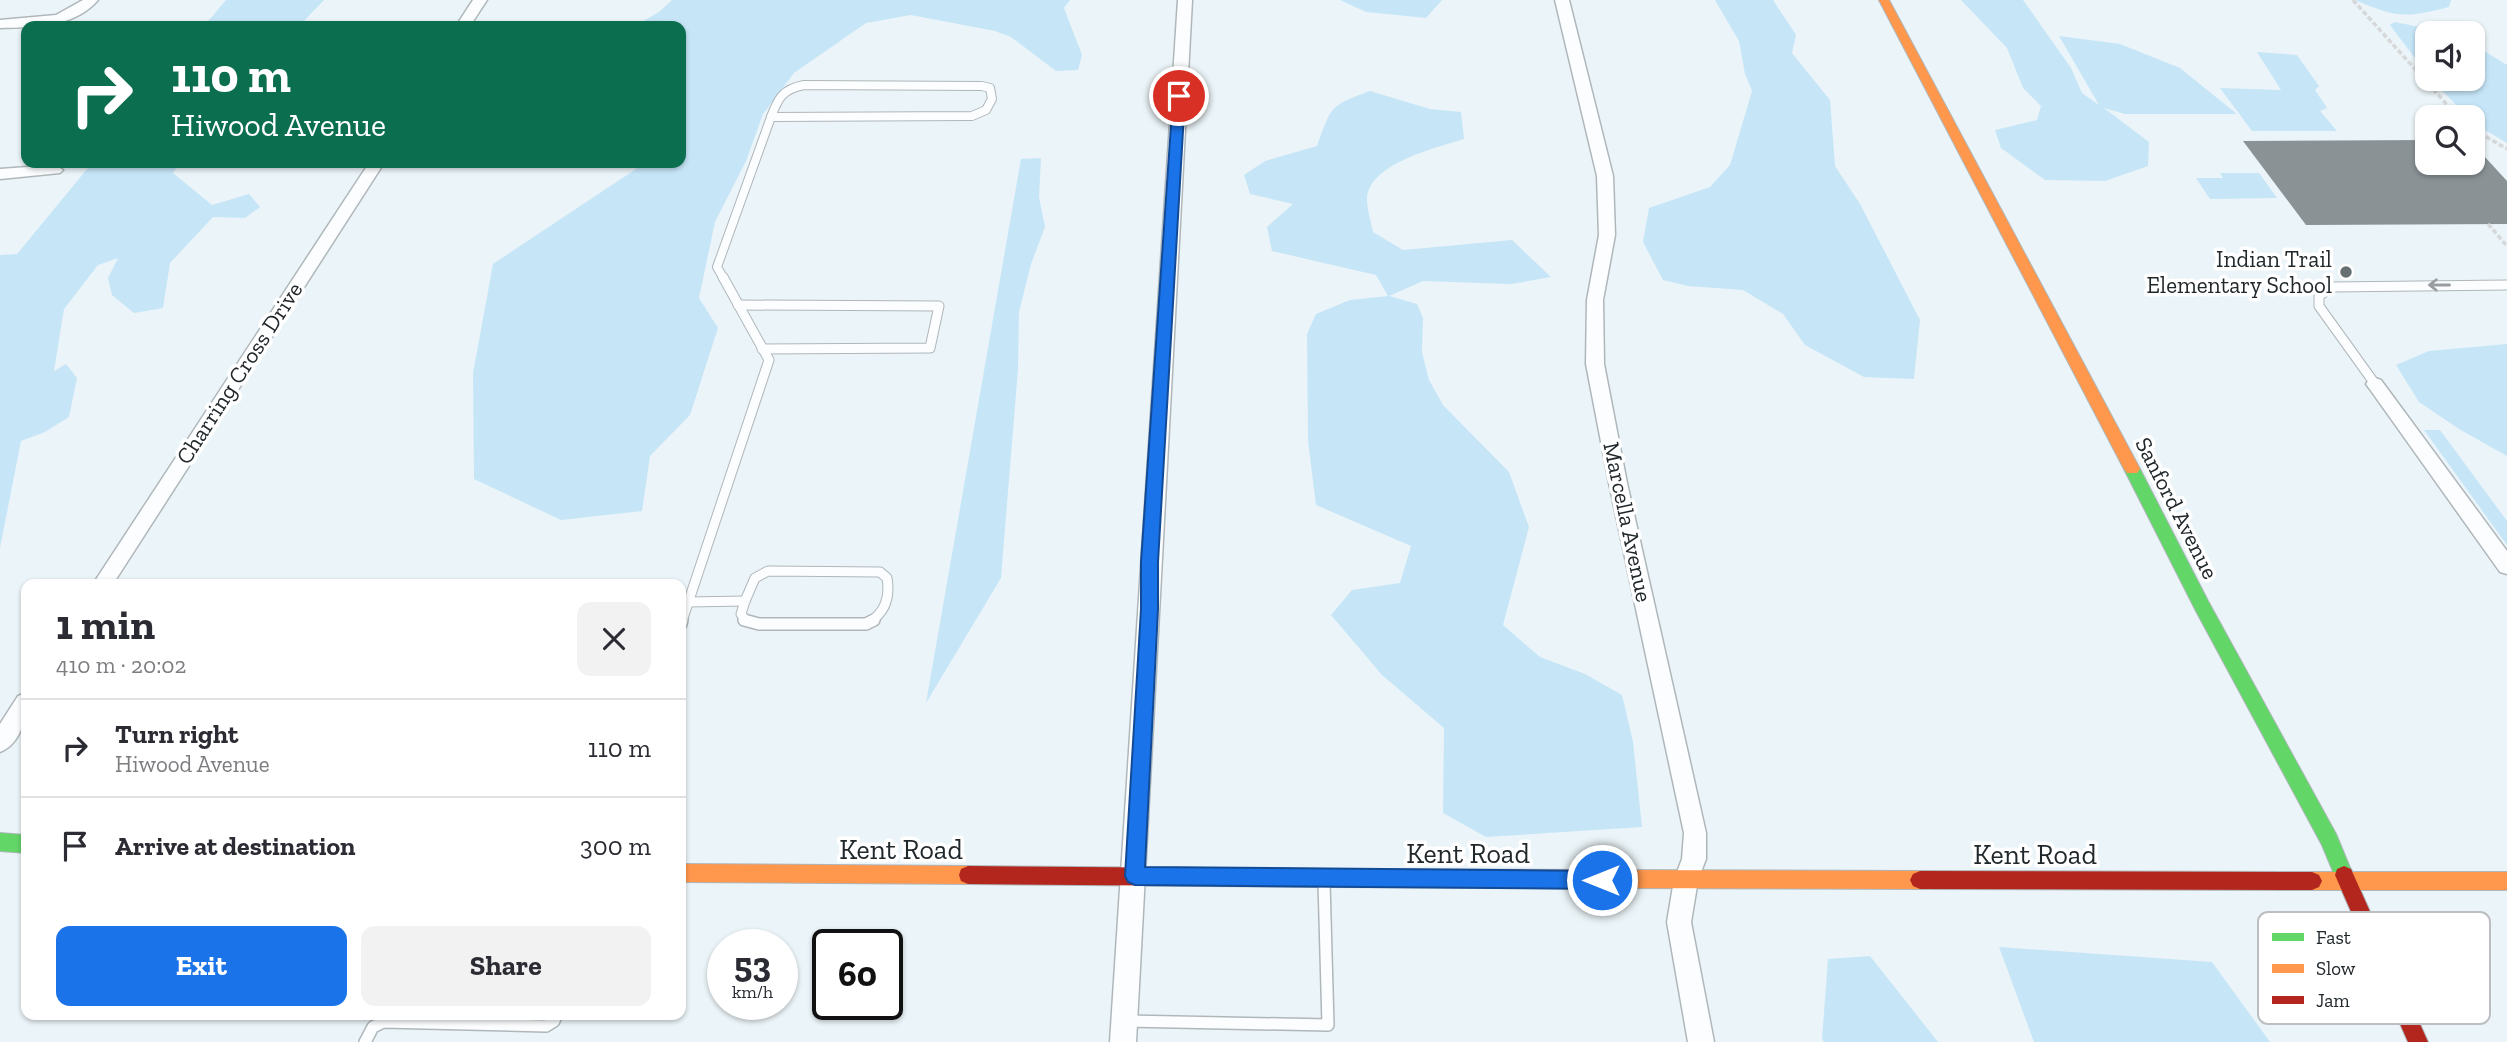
<!DOCTYPE html>
<html lang="en">
<head>
<meta charset="utf-8">
<style>
  body { margin:0; font-family:"Zilla Slab",serif; background:#f2f2f3; color:#2b2b33; height:100vh; display:flex; flex-direction:column; font-size:26px; white-space:nowrap }
  * { box-sizing:border-box; margin:0 }
  p { font-size:23px; color:#7c7c81 }
  .icon { flex:none; width:38px; height:38px; fill:none; stroke:currentColor; stroke-width:2; stroke-linecap:round; stroke-linejoin:round }
  .map { position:relative; flex:1; overflow:hidden }
  .drawer { position:absolute; left:21px; top:579px; width:665px; height:441px; display:flex; flex-direction:column; background:#fff; border-radius:14px; box-shadow:0 2px 5px #0004 }
  .drawer>* { flex:none }
  .hud { position:absolute; left:21px; top:21px; width:665px; height:147px; border-radius:14px; box-shadow:0 2px 5px #0004; background:#0b6e4f; color:#fff; overflow:hidden }
  .buttons { position:absolute; left:2415px; top:21px; display:grid; gap:14px }
  .buttons a { display:grid; place-items:center; width:70px; height:70px; border-radius:14px; background:#fff; box-shadow:0 2px 5px #0004; font-size:35px }
  .speed { position:absolute; left:707px; top:929px; display:flex; gap:14px; font-size:35px; font-weight:700; text-align:center }
  .speed>* { display:grid; place-content:center; width:91px; height:91px; border-radius:50%; background:#fff; box-shadow:0 2px 5px #0004; line-height:1 }
  .speed small { font-size:18px; font-weight:400 }
  .speed .limit { border:4px solid #111; border-radius:10px; background:#fff; color:#111 }
  .pin { position:absolute; display:grid; place-items:center; width:60px; height:60px; color:#fff; margin:-30px; border:4px solid #fff; border-radius:50%; box-shadow:0 2px 7px #0007 }
  .me { position:absolute; width:77px; margin:-38px; rotate:270deg; stroke-linejoin:round; filter:drop-shadow(0 0 5px #0008) }
  .turn { display:flex; align-items:center; gap:24px; height:147px; padding:0 35px; font-size:32px }
  .turn .icon { width:91px; height:91px; stroke-width:2.5 }
  .turn b { display:block; font-size:49px; line-height:60px }
  .round { display:grid; place-items:center; flex:none; width:74px; height:74px; border-radius:14px; background:#f2f2f3 }
  .head { display:flex; align-items:center; justify-content:space-between; height:119px; padding:0 35px }
  h1 { font-size:42px; font-weight:800; line-height:52px }
  .action { display:flex; gap:14px; margin-top:auto; padding:14px 35px }
  .action a { flex:1; height:80px; border-radius:14px; background:#1a73e8; color:#fff; font-size:28px; font-weight:800; line-height:80px; text-align:center }
  .action a+a { background:#f2f2f3; color:#2b2b33 }
  ul { padding:0; list-style:none }
  li { display:flex; align-items:center; gap:21px; height:98px; padding:0 35px; border-top:2px solid #e1e1e2 }
  li div { flex:1 }
  li b { display:block; font-size:26px }
  li em { font-style:normal }
  .map>svg:first-child { display:block }
  .green { fill:#c6e6f8 }
  .building { fill:#8a9296 }
  .lines { fill:none; stroke-linecap:round; stroke-linejoin:round }
  .lane-far2-casing { stroke:#afb7bb; stroke-width:10 }
  .lane-far1-casing { stroke:#afb7bb; stroke-width:11 }
  .lane-casing { stroke:#afb7bb; stroke-width:14 }
  .street-casing { stroke:#afb7bb; stroke-width:3 }
  .fast-casing { stroke:#afb7bb; stroke-width:2 }
  .slow-casing { stroke:#afb7bb; stroke-width:2 }
  .jam-casing { stroke:#afb7bb; stroke-width:2 }
  .path { stroke:#d6d8d9; stroke-width:3.5; stroke-dasharray:5 2.5; stroke-linecap:butt }
  .lane-far2 { stroke:#fcfdfe; stroke-width:8 }
  .lane-far1 { stroke:#fcfdfe; stroke-width:9 }
  .lane { stroke:#fcfdfe; stroke-width:11 }
  .street { fill:#fcfdfe; fill-rule:evenodd }
  .fast { fill:#63d668; fill-rule:evenodd }
  .slow { fill:#ff974d; fill-rule:evenodd }
  .jam { fill:#b3261e; fill-rule:evenodd }
  .oneway { stroke:#999da0 }
  .route { fill:#1a73e8; stroke:#114b97; stroke-width:2 }
  .poi-dot { fill:#686f73; stroke:#fff; stroke-width:2.5 }
  .labels { text-anchor:middle; stroke-width:7; stroke-linejoin:round; paint-order:stroke }
  .poi-label { font-size:23px; fill:#21282c; stroke:#fff; text-anchor:end }
  .street-label { font-size:23px; fill:#21282c; stroke:#fff }
  .near-street-label { font-size:28px; fill:#21282c; stroke:#fff }
  .key { fill:#fff; stroke:#bcbec0; stroke-width:2 }
  .key-label { font-size:19px; fill:#21282c }
</style>
</head>
<body>
<div class="map">
<svg width="2507" height="1042" viewBox="0 0 2507 1042">
  <rect width="100%" height="100%" fill="#ebf4f8"/>
  <g class="green">
    <path d="M226,0H324L299,26H204Z"/>
    <path d="M672,0H1070L1064,8L1082,55L1078,70L1056,71L1011,37L995,31L911,15L866,23L794,73L763,114L746,161L715,222L699,298L718,328L690,415L650,456L642,511L561,520L474,479L473,373L493,264L636,169L638,163H681V26H635L659,12Z"/>
    <path d="M1340,0H1442L1426,18L1366,12Z"/>
    <path d="M1715,0H1773L1796,35L1792,53L1830,100L1835,166L1860,204L1920,320L1914,379L1864,377L1805,345L1783,314L1743,290L1688,286L1663,280L1643,242L1649,208L1710,187L1730,165L1752,91L1745,74L1739,41Z"/>
    <path d="M1961,0H2023L2071,68L2082,93L2099,105L2059,36L2120,44L2180,68L2237,114H2125L2104,108L2149,142L2148,166L2105,181L2045,180L2001,148L1995,130L2037,120L2041,106L2023,88L2007,48Z"/>
    <path d="M2355,0H2451L2449,7C2405,18 2397,18 2355,0Z"/>
    <path d="M2395,22L2449,33H2427V74L2390,25Z"/>
    <path d="M2473,44L2507,65V143L2475,124L2473,117H2468L2431,79H2473Z"/>
    <path d="M2257,52L2297,55L2319,86L2315,90L2327,108L2320,111L2337,131H2252L2220,88L2281,90Z"/>
    <path d="M1370,91L1430,109L1461,112L1464,139C1436,148 1369,163 1367,199C1367,209 1371,222 1373,232L1403,250L1512,240L1551,277L1511,284L1423,281L1389,296L1417,304L1423,318L1422,352L1429,380L1443,405L1509,472L1529,527L1503,625L1540,657L1585,674L1622,695L1633,742L1642,827L1486,837L1443,813L1444,728L1382,675L1331,615L1352,590L1400,583L1411,546L1316,505L1308,441L1307,334L1316,314L1350,300L1388,296L1376,275L1272,251L1267,227L1293,204L1250,194L1244,175L1265,161L1317,146C1332,106 1329,106 1370,91Z"/>
    <path d="M1041,158L1039,197L1045,227L1031,264L1019,312L1018,369L1001,578L926,703L1021,159Z"/>
    <path d="M92,163H179L173,173L212,205L249,194L260,207L245,218L213,217L170,263L163,308L134,313L112,295L108,278L118,258L98,265L64,309L54,371L66,364L77,378L69,417L45,432L21,441L0,548V255L17,254Z"/>
    <path d="M2220,173H2259L2277,198L2210,199L2196,178H2223Z"/>
    <path d="M2507,344V456L2459,429L2419,402L2396,365L2429,351Z"/>
    <path d="M2424,430H2440L2507,521V545Z"/>
    <path d="M1999,947L2212,962L2270,1042H2034Z"/>
    <path d="M1870,956L1938,1042H1824L1822,1039L1828,959Z"/>
  </g>
  <path class="building" d="M2427,140V163H2473V144L2507,181V224L2306,225L2243,141Z"/>
  <g class="lines">
    <defs>
      <g id="lane-far2">
        <path d="M804,85L982,86L990,88L992,99L986,110L972,116L771,117C778,98 783,89 804,85Z"/>
        <path d="M724,279L717,267L771,117"/>
      </g>
      <g id="lane-far1">
        <path d="M738,305L939,306L930,348L762,349"/>
        <path d="M2375,384L2319,306V296L2331,287L2507,285"/>
        <path d="M745,601L741,614L746,621"/>
        <path d="M745,601L755,578L768,571L880,572L887,578C890,596 886,611 871,621"/>
        <path d="M688,602L745,601"/>
        <path d="M682,621L769,360L723,277"/>
      </g>
      <g id="lane">
        <path d="M744,620L759,624H866L874,620"/>
        <path d="M681,624L682,620"/>
        <path d="M1126,1021L1328,1025L1324,882"/>
        <path d="M365,1042L373,1027L383,1022L546,1026L554,1021L556,1015"/>
      </g>
      <g id="street">
        <path d="M83,0H98C74,28 33,27 0,28V20L56,15Z"/>
        <path d="M473,0H487L470,26H456Z"/>
        <path d="M1178,0H1192L1136,1042H1110Z"/>
        <path d="M1555,0H1569L1613,176L1615,235L1603,300L1604,364L1627,483L1706,833V859L1698,880L1691,922L1714,1042H1688L1667,922L1674,880L1682,859L1684,833L1609,483L1586,364L1587,300L1599,235L1597,176Z"/>
        <path d="M369,163H384L113,584H93Z"/>
        <path d="M55,165L63,170L60,173L0,179V169Z"/>
        <path d="M2375,378L2381,380L2507,551V574L2500,572L2369,388L2366,384L2369,380Z"/>
        <path d="M26,693C27,713 23,743 0,752V724L18,696Z"/>
      </g>
      <g id="fast">
        <path d="M2132,463L2140,469L2208,601L2336,834L2353,875L2351,881L2344,884L2337,881L2322,845L2196,611L2124,469Z"/>
        <path d="M0,833L26,835V853L0,851Z"/>
      </g>
      <g id="slow">
        <path d="M1879,0H1889L2140,469L2137,473H2127L2124,469Z"/>
        <path d="M681,864L968,866L975,869L977,875L975,881L968,884L681,882Z"/>
        <path d="M1328,869L1920,871L1927,874L1930,880L1927,886L1920,889L1328,887L1321,884L1318,878L1321,872Z"/>
        <path d="M2312,872H2507V890H2312L2305,887L2302,881L2305,875Z"/>
      </g>
      <g id="jam">
        <path d="M968,866L1328,869L1335,872L1338,878L1335,884L1328,887L968,884L961,881L959,875L961,869Z"/>
        <path d="M2344,866L2351,869L2428,1042H2408L2335,875L2337,869Z"/>
        <path d="M1920,871L2312,872L2319,875L2322,881L2319,887L2312,890L1920,889L1913,886L1910,880L1913,874Z"/>
      </g>
    </defs>
    <use href="#lane-far2" class="lane-far2-casing"/>
    <use href="#lane-far1" class="lane-far1-casing"/>
    <use href="#lane" class="lane-casing"/>
    <use href="#street" class="street-casing"/>
    <use href="#fast" class="fast-casing"/>
    <use href="#slow" class="slow-casing"/>
    <use href="#jam" class="jam-casing"/>
    <g class="path">
      <path d="M2353,0L2458,117"/>
      <path d="M2473,129L2507,149"/>
      <path d="M2488,224L2507,246"/>
    </g>
    <use href="#lane-far2" class="lane-far2"/>
    <use href="#lane-far1" class="lane-far1"/>
    <use href="#lane" class="lane"/>
    <use href="#street" class="street"/>
    <use href="#fast" class="fast"/>
    <use href="#slow" class="slow"/>
    <use href="#jam" class="jam"/>
  </g>
  <defs><path id="oneway-shaft" d="M-6 0H5M1.5-3L5.5 0L1.5 3" fill="none" stroke-width="1.6" stroke-linecap="round" stroke-linejoin="round" transform="scale(1.75)"/></defs>
  <use class="oneway" href="#oneway-shaft" transform="translate(2439 285) rotate(180)"/>
  <path class="route" d="M1179,92L1185,96L1158,562V609L1145,867L1602,871L1609,873L1612,880L1609,886L1602,889L1135,885L1128,882L1125,876L1141,609V562L1173,96Z"/>
  <circle class="poi-dot" cx="2346" cy="272" r="7"/>
  <g class="labels">
    <g class="poi-label">
      <text x="2332" y="267">Indian Trail<tspan x="2332" dy="26">Elementary School</tspan></text>
    </g>
    <g class="street-label">
      <text transform="translate(239 373) rotate(-57)" y="8">Charring Cross Drive</text>
      <text transform="translate(2177 508) rotate(63)" y="8">Sanford Avenue</text>
      <text transform="translate(1628 522) rotate(78)" y="8">Marcella Avenue</text>
    </g>
    <g class="near-street-label">
      <text x="901" y="859">Kent Road</text>
      <text x="1468" y="863">Kent Road</text>
      <text x="2035" y="864">Kent Road</text>
    </g>
  </g>
  <rect x="2258" y="912" width="232" height="112" rx="10" class="key"/>
  <rect x="2272" y="933" width="32" height="8" fill="#63d668"/>
  <rect x="2272" y="964" width="32" height="9" fill="#ff974d"/>
  <rect x="2272" y="996" width="32" height="8" fill="#b3261e"/>
  <g class="key-label">
    <text x="2316" y="944">Fast</text>
    <text x="2316" y="975">Slow</text>
    <text x="2316" y="1007">Jam</text>
  </g>
</svg>
<div class="buttons">
<a><svg class="icon" aria-label="sound" viewBox="0 0 24 24"><path d="M4 9h4l5-4v14l-5-4H4zM17 9q2 3 0 6"/></svg></a>
<a><svg class="icon" aria-label="search" viewBox="0 0 24 24"><circle cx="10" cy="10" r="6"/><path d="M15 15l6 6"/></svg></a>
</div>
<div class="speed"><div>53<small>km/h</small></div><div class="limit">60</div></div>
<div class="pin" style="left:1179px;top:96px;background:#d93025"><svg class="icon" aria-label="arrive" viewBox="0 0 24 24"><path d="M6 21V4h12l-3 4 3 4H6"/></svg></div>
<svg class="me" style="left:1602px;top:880px" viewBox="-20 -20 40 40"><circle r="17" fill="#1a73e8" stroke="#fff" stroke-width="3"/><path d="M0-11L8 9 0 5-8 9z" fill="#fff"/></svg>
<div class="hud">
<div class="turn"><svg class="icon" aria-label="right" viewBox="0 0 24 24"><path d="M7 20v-9h11M14 6l5 5-5 5"/></svg><div><b>110 m</b>Hiwood Avenue</div></div>
</div>
<section class="drawer">
<div class="head"><div><h1>1 min</h1><p>410 m · 20:02</p></div><a class="round"><svg class="icon" aria-label="close" viewBox="0 0 24 24"><path d="M6 6l12 12M18 6L6 18"/></svg></a></div>
<ul>
<li><svg class="icon" aria-label="right" viewBox="0 0 24 24"><path d="M7 20v-9h11M14 6l5 5-5 5"/></svg><div><b>Turn right</b><p>Hiwood Avenue</p></div><em>110 m</em></li>
<li><svg class="icon" aria-label="arrive" viewBox="0 0 24 24"><path d="M6 21V4h12l-3 4 3 4H6"/></svg><div><b>Arrive at destination</b></div><em>300 m</em></li>
</ul>
<div class="action"><a>Exit</a><a>Share</a></div>
</section>
</div>
</body>
</html>
